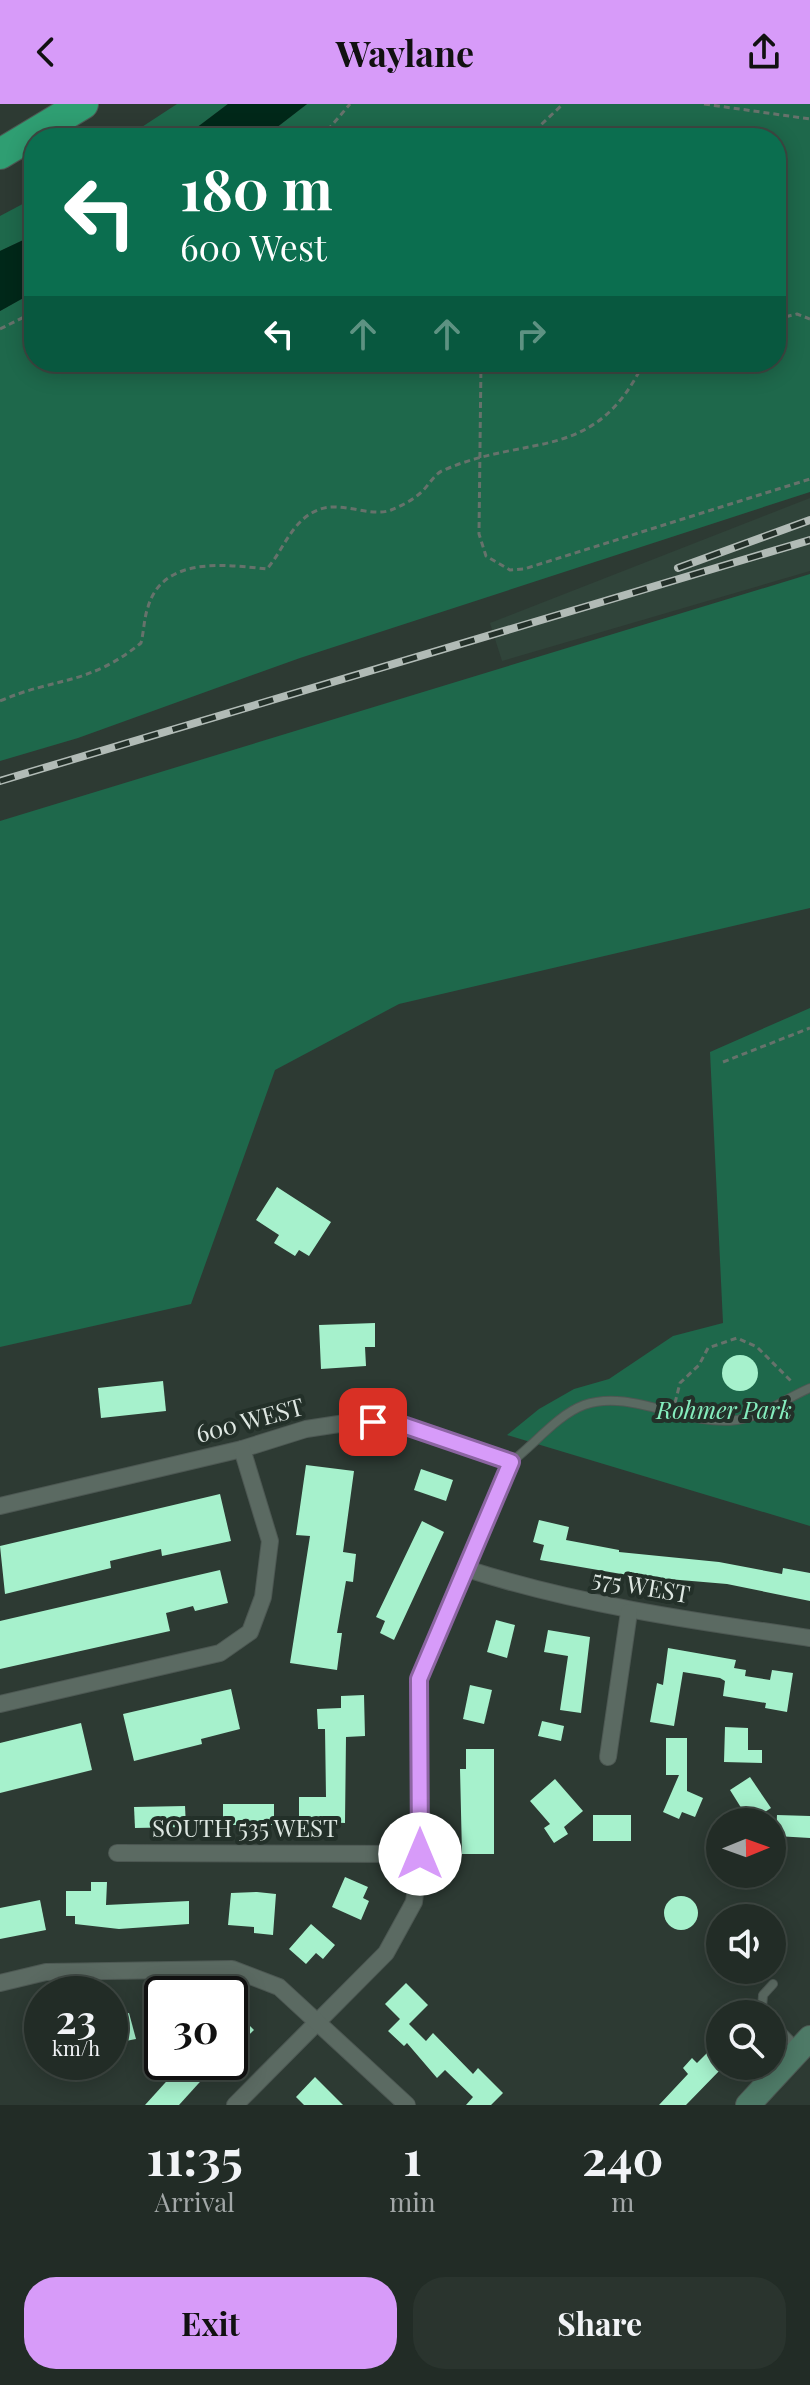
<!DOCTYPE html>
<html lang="en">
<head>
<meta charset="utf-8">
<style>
  body { margin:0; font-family:"Playfair Display",serif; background:#2a342e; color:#f1f3f6; height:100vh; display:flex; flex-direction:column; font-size:30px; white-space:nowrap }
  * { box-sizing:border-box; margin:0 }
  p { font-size:26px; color:#a2a7a7 }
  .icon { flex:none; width:44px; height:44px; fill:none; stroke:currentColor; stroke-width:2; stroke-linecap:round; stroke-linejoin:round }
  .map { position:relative; height:2001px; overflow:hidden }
  .drawer { display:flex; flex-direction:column; background:#222c26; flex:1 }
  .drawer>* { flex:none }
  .banner { position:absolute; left:24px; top:24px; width:762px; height:244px; border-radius:32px; box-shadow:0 4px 20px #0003,0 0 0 2px #3f4843; background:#0b6e4f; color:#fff; overflow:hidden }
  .needle { width:52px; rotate:89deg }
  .tools { position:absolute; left:706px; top:1704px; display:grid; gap:16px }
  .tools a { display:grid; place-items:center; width:80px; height:80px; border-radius:50%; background:#222c26; box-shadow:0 4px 20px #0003,0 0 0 2px #3f4843; font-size:40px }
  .speed { position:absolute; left:24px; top:1872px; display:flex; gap:16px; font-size:40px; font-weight:700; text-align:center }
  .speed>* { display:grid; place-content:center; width:104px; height:104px; border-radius:50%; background:#222c26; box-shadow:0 4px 20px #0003,0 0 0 2px #3f4843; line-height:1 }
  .speed small { font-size:20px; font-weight:400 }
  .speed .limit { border:4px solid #111; border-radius:12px; background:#fff; color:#111 }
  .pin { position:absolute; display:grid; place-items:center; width:68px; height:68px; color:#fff; margin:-34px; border-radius:16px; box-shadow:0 4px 12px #0006 }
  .me { position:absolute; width:88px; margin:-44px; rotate:0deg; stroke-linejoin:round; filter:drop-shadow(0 0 6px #0008) }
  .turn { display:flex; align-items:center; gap:28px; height:168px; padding:0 24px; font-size:36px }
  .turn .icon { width:104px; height:104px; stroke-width:2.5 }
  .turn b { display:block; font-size:56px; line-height:68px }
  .lanes { display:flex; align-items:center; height:76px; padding:0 24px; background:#0003; justify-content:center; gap:40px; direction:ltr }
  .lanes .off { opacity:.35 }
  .eta { display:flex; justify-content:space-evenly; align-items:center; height:136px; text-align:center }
  .eta b { font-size:48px; font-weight:700; line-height:56px }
  .cta { display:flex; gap:16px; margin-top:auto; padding:16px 24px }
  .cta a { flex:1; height:92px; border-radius:32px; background:#d79bf9; color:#111; font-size:32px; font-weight:700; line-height:92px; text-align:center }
  .cta a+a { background:#2a342e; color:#f1f3f6 }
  header { display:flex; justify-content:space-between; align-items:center; height:104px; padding:0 24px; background:#d79bf9; color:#111; font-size:36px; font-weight:700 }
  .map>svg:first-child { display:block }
  .built { fill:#30443a }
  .green { fill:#1e684b }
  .water { fill:#002819 }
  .building { fill:#a6f1cc }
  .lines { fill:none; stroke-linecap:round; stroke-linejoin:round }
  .lane-casing { stroke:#4d5853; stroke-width:10 }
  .street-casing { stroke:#4d5853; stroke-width:18 }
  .secondary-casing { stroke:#4d5853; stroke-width:26 }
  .highway-casing { stroke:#4d5853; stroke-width:32 }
  .path { stroke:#66726b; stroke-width:3; stroke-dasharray:6 4; stroke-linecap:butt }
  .lane { stroke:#5b6a62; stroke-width:8 }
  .street { stroke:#5b6a62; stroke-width:16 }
  .secondary { stroke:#4e7a67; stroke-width:24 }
  .highway { stroke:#2f9e72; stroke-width:30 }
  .rail-casing { stroke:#b1bbb6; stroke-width:8 }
  .rail { stroke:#233029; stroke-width:5; stroke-dasharray:15; stroke-linecap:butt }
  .route-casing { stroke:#8c65a2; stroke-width:20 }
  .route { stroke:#d79bf9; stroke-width:14 }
  .labels { text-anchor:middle; stroke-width:8; stroke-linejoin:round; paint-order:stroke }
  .park-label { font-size:24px; font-style:italic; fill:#85eebe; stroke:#233029 }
  .street-label { font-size:24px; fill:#dee7e2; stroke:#233029 }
</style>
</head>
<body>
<header><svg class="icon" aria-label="back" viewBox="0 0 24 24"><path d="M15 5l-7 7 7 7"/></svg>Waylane<svg class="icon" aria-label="share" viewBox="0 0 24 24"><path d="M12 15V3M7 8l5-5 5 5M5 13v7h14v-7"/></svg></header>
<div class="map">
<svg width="810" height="2001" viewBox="0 0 810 2001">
  <rect width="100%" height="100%" fill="#2d3a33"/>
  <path class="built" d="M810,394V467L502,557L490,519Z"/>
  <g class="green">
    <path d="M177,0H228L183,34H125Z"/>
    <path d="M307,0H810V388L300,554L78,634L0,657V207L34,188V258H776V34H263Z"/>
    <path d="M34,94V131L0,147V112Z"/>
    <path d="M810,470V804L399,900L275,966L191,1200L0,1243V717Z"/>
    <path d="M810,904V1422L507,1331L539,1305L574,1285L609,1275L673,1232L723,1219L710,948Z"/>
  </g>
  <g class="water">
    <path d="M228,0H307L263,34H183Z"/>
    <path d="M34,131V188L0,207V147Z"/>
  </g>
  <g class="building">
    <path d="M277,1083L331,1118L309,1152L299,1146L295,1152L274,1139L279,1131L256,1116Z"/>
    <path d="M375,1219V1243H365L366,1262L321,1265L319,1221Z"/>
    <circle cx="740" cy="1269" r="18"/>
    <path d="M163,1277L166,1307L101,1314L98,1284Z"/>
    <path d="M306,1361L354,1367L343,1448L356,1450L353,1478L346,1477L337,1529H342L337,1566L290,1559L310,1432L296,1431Z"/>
    <path d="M421,1365L453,1376L446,1397L414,1386Z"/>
    <path d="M220,1390L231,1437L162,1452L161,1445L110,1457L111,1464L5,1490L0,1442Z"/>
    <path d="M539,1416L569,1423L566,1436L619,1446V1448L719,1458L782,1470L783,1464L810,1469V1497L727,1480L633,1472L540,1456L544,1441L533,1438Z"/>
    <path d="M422,1417L444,1428L394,1536L380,1529L385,1517L376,1513Z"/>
    <path d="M220,1466L228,1499L195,1507L193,1502L166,1509L170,1527L0,1565V1517Z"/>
    <path d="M496,1516L515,1521L507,1554L487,1548Z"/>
    <path d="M548,1526L590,1533L581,1609L560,1606L568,1552L544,1548Z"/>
    <path d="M668,1544L736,1556L734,1564L746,1566L745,1572L770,1576L772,1566L793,1569L787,1608L765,1604L766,1599L723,1592L725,1577L720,1574L683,1568L674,1622L650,1618L657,1579L663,1581Z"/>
    <path d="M470,1581L492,1586L484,1620L463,1615Z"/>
    <path d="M231,1585L240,1625L201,1635L202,1640L134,1657L123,1610Z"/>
    <path d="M364,1591L365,1632L346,1633L345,1719L299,1717V1693H326L325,1625H318L317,1605L341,1604V1592Z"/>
    <path d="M542,1617L564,1622L561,1637L538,1632Z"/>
    <path d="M81,1619L92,1666L0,1689V1639Z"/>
    <path d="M725,1623L748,1624V1646H762V1659L724,1658Z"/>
    <path d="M666,1634H687V1687L703,1694L695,1713L682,1708L679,1715L663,1708L679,1671H666Z"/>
    <path d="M466,1645H494V1750H462L460,1665H466Z"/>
    <path d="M750,1673L771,1704L750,1718L730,1686Z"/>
    <path d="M555,1675L583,1707L564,1723L568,1730L554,1739L544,1724L550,1720L530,1697Z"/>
    <rect x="223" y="1700" width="51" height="21"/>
    <path d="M185,1702L186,1723L135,1724L134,1703Z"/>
    <rect x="593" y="1711" width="38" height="26"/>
    <path d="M777,1711L810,1712V1734L776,1732Z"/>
    <path d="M345,1773L368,1783L363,1794L369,1797L361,1816L332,1803Z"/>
    <path d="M91,1778H107L106,1801L189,1797V1820L119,1825L75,1820V1812H66V1787H91Z"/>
    <path d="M257,1788L276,1790L273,1831L254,1829V1823L228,1821L231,1789Z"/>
    <circle cx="681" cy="1809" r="17"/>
    <path d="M40,1796L46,1826L0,1835V1804Z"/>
    <path d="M311,1820L335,1841L323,1855L316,1849L306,1860L289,1845Z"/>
    <path d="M406,1879L428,1901L409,1920L426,1937L433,1929L473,1970L478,1964L503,1989L491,2001H466L473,1993L445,1966L437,1974L407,1939L404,1942L388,1927L400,1915L385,1900Z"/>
    <path d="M129,1909L136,1935L110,1940V1914Z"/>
    <path d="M239,1911L254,1926L230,1949V1920Z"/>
    <path d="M720,1936L722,1964L686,2001H659L688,1970L683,1964L692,1954L697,1959Z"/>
    <path d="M184,1958H218L179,2001H145Z"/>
    <path d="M315,1973L343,2001H304L296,1993Z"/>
  </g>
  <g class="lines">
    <defs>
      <g id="lane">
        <path d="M511,1358C534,1341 557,1311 584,1301C631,1284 685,1323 737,1316C764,1312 786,1294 810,1284"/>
        <path d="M767,1910L762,1904L763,1891L773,1880"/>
        <path d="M772,1918L796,1942"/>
      </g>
      <g id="street">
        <path d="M0,1402L242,1345L306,1325L352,1318H394L511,1358L419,1575L420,1750L414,1798L386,1849L235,2001"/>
        <path d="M467,1465C579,1501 693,1517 810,1534"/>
        <path d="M0,1600L220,1549L250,1528L263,1493L270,1437L242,1345"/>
        <path d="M608,1653L629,1508"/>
        <path d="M117,1749L420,1750"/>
        <path d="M0,1879L46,1868L232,1865L279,1883L407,2001"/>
      </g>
      <path id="secondary" d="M748,2001L810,1934"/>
      <path id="highway" d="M0,50L83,0"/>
    </defs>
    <use href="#lane" class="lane-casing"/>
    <use href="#street" class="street-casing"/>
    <use href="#secondary" class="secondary-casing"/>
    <use href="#highway" class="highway-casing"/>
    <g class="path">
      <path d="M704,0L810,15"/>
      <path d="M321,34L350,0"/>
      <path d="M527,34L563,0"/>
      <path d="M776,215L797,210L810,215"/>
      <path d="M0,225L34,208"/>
      <path d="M481,258L479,430L486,452L510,466L524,465L810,375"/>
      <path d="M0,597C55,573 88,582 141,539C144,527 144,514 148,503C163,451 228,461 267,465C284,445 292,416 318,406C340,396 370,414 391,406C399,403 411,397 418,391C428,384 433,370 444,366C529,329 595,360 644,258"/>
      <path d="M723,958L810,924"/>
      <path d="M675,1299L680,1279L699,1261L708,1244L737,1234L757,1243L792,1278"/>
    </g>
    <use href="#lane" class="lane"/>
    <use href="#street" class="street"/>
    <use href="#secondary" class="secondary"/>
    <use href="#highway" class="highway"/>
    <defs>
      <g id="rail">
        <path d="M678,464L810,416"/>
        <path d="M0,677L810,436"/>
      </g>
    </defs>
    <use href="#rail" class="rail-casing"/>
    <use href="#rail" class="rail"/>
  </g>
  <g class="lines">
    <defs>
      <path id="route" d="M373,1318H394L511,1358L419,1575L420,1750"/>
    </defs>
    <use href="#route" class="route-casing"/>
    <use href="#route" class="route"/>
  </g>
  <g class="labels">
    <g class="park-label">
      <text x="724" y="1315">Rohmer Park</text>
    </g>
    <g class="street-label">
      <text transform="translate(250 1317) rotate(-15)" y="8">600 WEST</text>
      <text transform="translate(641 1483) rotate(10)" y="8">575 WEST</text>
      <text x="245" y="1733">SOUTH 535 WEST</text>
    </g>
  </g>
</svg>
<div class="tools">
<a><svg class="needle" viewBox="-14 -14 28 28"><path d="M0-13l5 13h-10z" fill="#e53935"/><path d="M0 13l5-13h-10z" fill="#a2a7a7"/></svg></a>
<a><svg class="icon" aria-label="sound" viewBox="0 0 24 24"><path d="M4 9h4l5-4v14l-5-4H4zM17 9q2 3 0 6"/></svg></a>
<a><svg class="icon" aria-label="search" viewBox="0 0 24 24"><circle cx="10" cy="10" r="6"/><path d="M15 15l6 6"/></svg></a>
</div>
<div class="speed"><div>23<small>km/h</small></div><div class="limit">30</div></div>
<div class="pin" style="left:373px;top:1318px;background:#d93025"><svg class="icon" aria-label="arrive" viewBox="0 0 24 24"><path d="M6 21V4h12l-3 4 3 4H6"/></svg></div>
<svg class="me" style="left:420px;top:1750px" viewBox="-20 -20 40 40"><circle r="19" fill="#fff"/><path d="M0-13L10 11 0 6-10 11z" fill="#d79bf9"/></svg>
<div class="banner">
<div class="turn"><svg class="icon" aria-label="left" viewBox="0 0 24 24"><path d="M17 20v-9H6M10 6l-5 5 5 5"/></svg><div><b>180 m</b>600 West</div></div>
<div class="lanes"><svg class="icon" aria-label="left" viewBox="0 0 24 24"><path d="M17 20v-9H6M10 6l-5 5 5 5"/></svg><svg class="icon off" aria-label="ahead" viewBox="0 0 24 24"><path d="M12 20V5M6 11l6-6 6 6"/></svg><svg class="icon off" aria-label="ahead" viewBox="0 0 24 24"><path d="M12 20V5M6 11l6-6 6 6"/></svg><svg class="icon off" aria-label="right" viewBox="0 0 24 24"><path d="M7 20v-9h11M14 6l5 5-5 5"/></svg></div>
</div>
</div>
<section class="drawer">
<div class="eta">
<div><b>11:35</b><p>Arrival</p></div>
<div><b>1</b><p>min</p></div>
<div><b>240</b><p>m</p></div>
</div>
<div class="cta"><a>Exit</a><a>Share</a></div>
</section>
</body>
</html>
